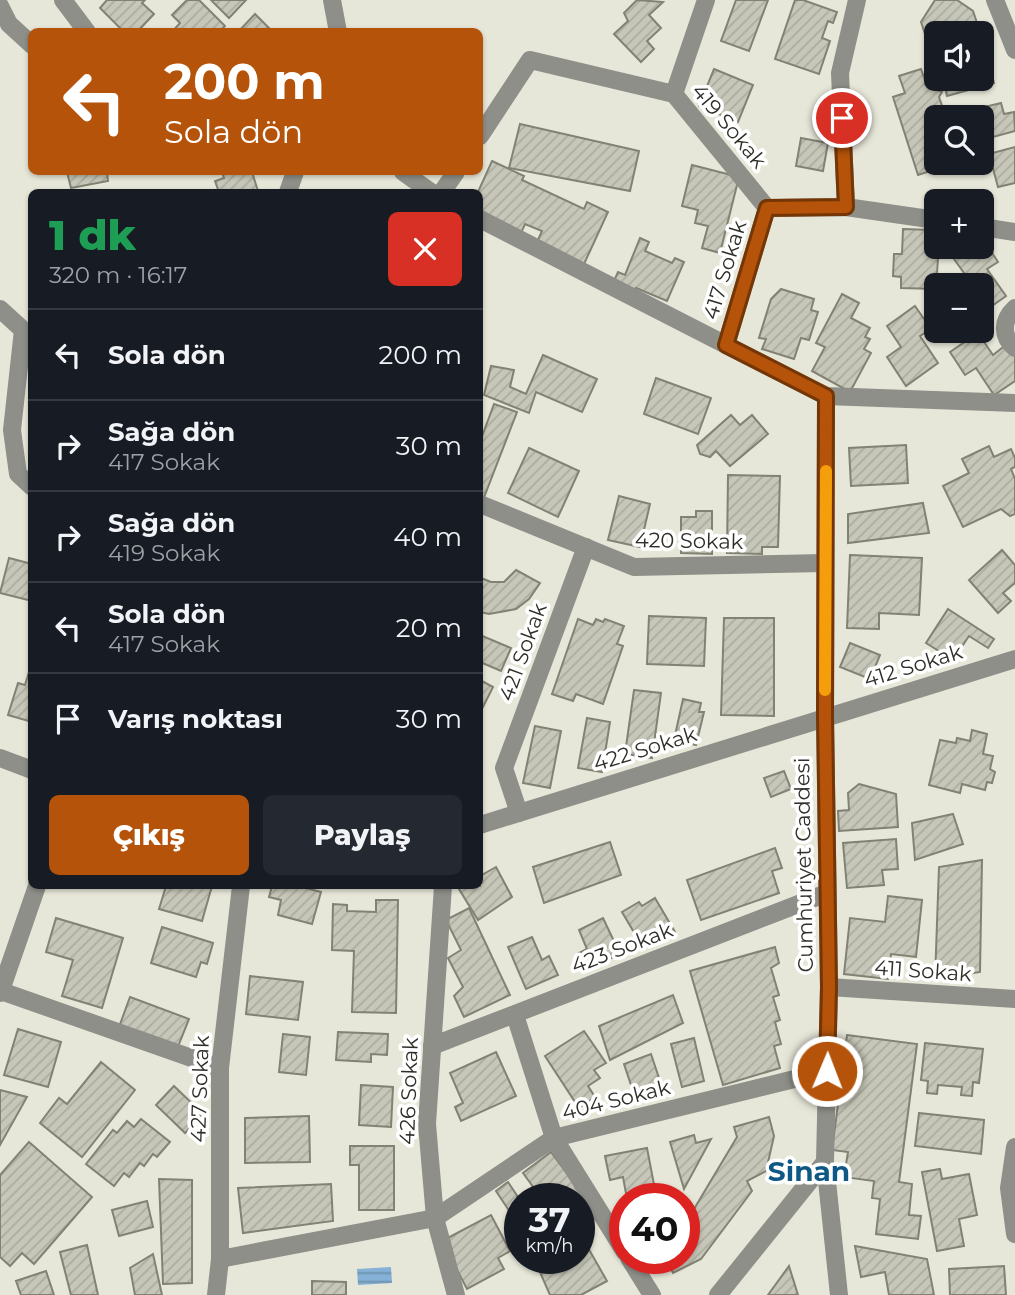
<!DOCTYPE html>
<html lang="tr">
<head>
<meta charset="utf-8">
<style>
  body { margin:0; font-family:Montserrat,sans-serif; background:#242831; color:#f1f3f6; height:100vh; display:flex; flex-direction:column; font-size:26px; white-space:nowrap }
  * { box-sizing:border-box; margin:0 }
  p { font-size:23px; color:#9ea1a6 }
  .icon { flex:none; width:38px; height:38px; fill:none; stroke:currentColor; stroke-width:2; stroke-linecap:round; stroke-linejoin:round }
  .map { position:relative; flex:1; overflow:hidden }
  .drawer { position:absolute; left:28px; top:189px; width:455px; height:700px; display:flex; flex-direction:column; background:#171b24; border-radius:10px; box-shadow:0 2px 5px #0004 }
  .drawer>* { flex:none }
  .banner { position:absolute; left:28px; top:28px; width:455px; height:147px; border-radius:10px; box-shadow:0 2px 5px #0004; background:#b45309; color:#fff; overflow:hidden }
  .buttons { position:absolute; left:924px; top:21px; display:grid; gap:14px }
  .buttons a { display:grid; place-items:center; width:70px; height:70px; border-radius:10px; background:#171b24; box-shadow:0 2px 5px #0004; font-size:35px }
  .speed { position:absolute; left:504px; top:1183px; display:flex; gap:14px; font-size:35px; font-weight:700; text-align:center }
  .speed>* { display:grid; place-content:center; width:91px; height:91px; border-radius:50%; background:#171b24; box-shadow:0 2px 5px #0004; line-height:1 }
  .speed small { font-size:18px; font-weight:400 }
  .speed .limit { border:10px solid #d22; background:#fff; color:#111 }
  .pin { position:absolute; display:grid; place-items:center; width:60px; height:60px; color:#fff; margin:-30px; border:4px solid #fff; border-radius:50%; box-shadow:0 2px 7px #0007 }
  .me { position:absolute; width:77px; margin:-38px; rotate:1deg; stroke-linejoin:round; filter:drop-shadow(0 0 5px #0008) }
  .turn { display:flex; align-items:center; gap:24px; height:147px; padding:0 21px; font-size:32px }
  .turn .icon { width:91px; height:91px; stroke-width:2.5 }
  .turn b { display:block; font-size:49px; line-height:60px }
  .round { display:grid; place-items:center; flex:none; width:74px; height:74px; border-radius:10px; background:#242831 }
  .overview { display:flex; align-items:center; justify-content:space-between; height:119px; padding:0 21px }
  h1 { font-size:42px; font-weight:800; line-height:52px; color:#1e9e55 }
  .button { display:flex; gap:14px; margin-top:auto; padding:14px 21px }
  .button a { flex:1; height:80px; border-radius:10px; background:#b45309; color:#fff; font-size:28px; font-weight:800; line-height:80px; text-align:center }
  .button a+a { background:#242831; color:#f1f3f6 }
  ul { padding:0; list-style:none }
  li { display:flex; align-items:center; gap:21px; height:91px; padding:0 21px; border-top:2px solid #363941 }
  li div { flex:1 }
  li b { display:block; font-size:26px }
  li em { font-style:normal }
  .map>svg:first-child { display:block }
  .water { fill:url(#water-rules) }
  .building { fill:url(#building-hatch); stroke:#828274; stroke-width:2 }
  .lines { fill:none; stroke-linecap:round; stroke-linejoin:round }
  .minor { stroke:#8f8f89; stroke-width:18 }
  .route-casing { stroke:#753606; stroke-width:18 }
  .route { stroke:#b45309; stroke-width:12 }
  .slow { stroke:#f59e0b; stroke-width:12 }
  .labels { text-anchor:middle; stroke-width:7; stroke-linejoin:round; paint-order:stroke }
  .street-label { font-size:21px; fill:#2f2f2a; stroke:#fff }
  .district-label { font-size:28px; font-weight:bold; fill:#0f5886; stroke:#fff }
</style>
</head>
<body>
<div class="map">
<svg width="1015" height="1295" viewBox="0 0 1015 1295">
  <defs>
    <pattern id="water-rules" width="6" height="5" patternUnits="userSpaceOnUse" patternTransform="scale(1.75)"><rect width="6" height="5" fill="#84b1d5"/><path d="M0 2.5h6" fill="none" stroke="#6c90ad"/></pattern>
    <pattern id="building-hatch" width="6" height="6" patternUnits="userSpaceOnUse" patternTransform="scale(1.75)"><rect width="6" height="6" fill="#c7c7b9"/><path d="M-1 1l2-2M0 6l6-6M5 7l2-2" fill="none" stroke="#abab9f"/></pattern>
  </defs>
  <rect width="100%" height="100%" fill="#e7e7d9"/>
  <path class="water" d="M391,1267L392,1283L358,1285L357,1269Z"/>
  <g class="building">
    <path d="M107,0H145L142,3L154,14L137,32H124L100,8Z"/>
    <path d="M187,0H199L225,26L219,32H172L180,23L172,15Z"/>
    <path d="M211,0H246L229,18Z"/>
    <path d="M637,0L663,2L649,15L661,28L647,41L654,49L641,62L614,34L628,21L624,13Z"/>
    <path d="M736,0H768L749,51L721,41Z"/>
    <path d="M795,0H803L837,12L833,23L828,21L822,38L830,41L819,74L775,59Z"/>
    <path d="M935,0H957L973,11L979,29L966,33H936V44L929,46L921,22Z"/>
    <path d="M255,14L273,32H238Z"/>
    <path d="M983,42L994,83L947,96L943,79H982Z"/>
    <path d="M714,69L753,85L738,122L699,106Z"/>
    <path d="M921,69L925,80H930L932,88L942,92L939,97L946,117H936V163H955L918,175L893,97L905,93L899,76Z"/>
    <path d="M1001,103L1004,114L1014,112L1015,131L982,140V117H961L960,113Z"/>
    <path d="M520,124L639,151L630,191L509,168Z"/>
    <path d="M801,138L828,143L823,171L796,166Z"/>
    <path d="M1015,147V183L998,187L989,154Z"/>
    <path d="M492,161L524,176L522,180L584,209L587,202L608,212L584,264L537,242L542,231L525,224L521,233L480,213L478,192Z"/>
    <path d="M692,165L739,177L720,253L702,248L708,226L695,223L698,210L682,206Z"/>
    <path d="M67,172H107L108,181L71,188Z"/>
    <path d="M222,172H252L258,191L219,192L215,181L224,178Z"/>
    <path d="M903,229L932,230V258H938L936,289L901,288V277L893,276L894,254H902Z"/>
    <path d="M640,238L649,242L645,251L672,263L675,258L684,262L667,301L636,288L632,291L613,283L618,272L625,275Z"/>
    <path d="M983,239L998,262L987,269L1006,296L982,313V285H962L969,280L954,259L972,247H982Z"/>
    <path d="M781,289L814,299L811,310L818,312L809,340L801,338L794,359L762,349L766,339L759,338L771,299Z"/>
    <path d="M842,294L859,303L851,318L870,328L865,337L870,339L864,349L871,353L850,392L812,371L825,347L816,343Z"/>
    <path d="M915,306L931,329L920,336L938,363L906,386L887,357L901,347L887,326Z"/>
    <path d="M978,333L993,355L1007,344L1015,356V381L994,395L976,368L965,375L950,352Z"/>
    <path d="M543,355L597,379L582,412L536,392L529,413L484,395L491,366L514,370L510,387L526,394Z"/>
    <path d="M656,378L711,398L698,434L644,414Z"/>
    <path d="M494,404L517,412L483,500L480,499V442Z"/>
    <path d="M731,415L740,425L752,415L768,434L730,466L716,451L710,457L700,454L697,445Z"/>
    <path d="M906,445L908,483L851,486L849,448Z"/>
    <path d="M989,446L994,457L1011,449L1015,458V467L1011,469L1015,479V514L1010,516L1001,509L963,527L943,486L969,473L962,459Z"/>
    <path d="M529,448L579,471L558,517L508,493Z"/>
    <path d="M728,475L780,476L778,547H762V554L727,553Z"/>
    <path d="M619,496L650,504L640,547L608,540Z"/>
    <path d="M923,503L929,533L848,543V514Z"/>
    <path d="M696,511H712V554L681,553V517H696Z"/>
    <path d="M1002,550L1015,565V583L1003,593L1011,601L998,613L969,580Z"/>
    <path d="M850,555L922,558L919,615L879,613V629L847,628Z"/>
    <path d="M9,558L32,564V601L0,593Z"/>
    <path d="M516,570L540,583L529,599L516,609L489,614L480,612V574L481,578L491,582H504Z"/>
    <path d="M948,609L994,639L988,648L969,636L953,660L926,643Z"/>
    <path d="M649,616L706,618L704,666L647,664Z"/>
    <path d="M724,618H774V716L721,715Z"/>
    <path d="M578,619L593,625L596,619L603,622L605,619L624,626L617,644L623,646L603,704L576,694L573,701L552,694Z"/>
    <path d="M480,635L511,648L501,671L480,662Z"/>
    <path d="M850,643L880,655L870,679L840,667Z"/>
    <path d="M32,662V722L8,715L18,683L25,685Z"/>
    <path d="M480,680L493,687L483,707L480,705Z"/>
    <path d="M634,690L661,693L652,758L625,754Z"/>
    <path d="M683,699L701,703L699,712H704L696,745L674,740Z"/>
    <path d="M587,718L610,722L602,772L578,768Z"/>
    <path d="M535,726L561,731L550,788L523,783Z"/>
    <path d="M972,730L987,734L983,754L993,756L990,769L995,772L992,783L987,782L985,790L962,784L960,793L929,785L940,740L956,743L957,738L970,741Z"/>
    <path d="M784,771L791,789L771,797L764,778Z"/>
    <path d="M859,784L896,794L898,827L839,831L838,811L849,810L848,793Z"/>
    <path d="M953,814L963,844L915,860L912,823Z"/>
    <path d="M896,839L898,869L882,870L884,885L847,888L843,843Z"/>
    <path d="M610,842L621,875L544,903L533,867Z"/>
    <path d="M775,848L782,868L772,871L779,893L701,920L687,880Z"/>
    <path d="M982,860L980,972L935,979L939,867Z"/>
    <path d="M496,867L512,897L478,920L459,889L464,886H480V876Z"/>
    <path d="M166,886H212L202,921L159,909Z"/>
    <path d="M272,886H298L321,892L312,924L278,915L281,900L269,897Z"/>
    <path d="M888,896L922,900L916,957L891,954L888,979L844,974L850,918L885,922Z"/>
    <path d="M655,898L675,932L663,940L658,933L641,944L622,912L639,902L642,906Z"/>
    <path d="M376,900H398L396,1013L352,1012L354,951L332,950L333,904L347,905V911L376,912Z"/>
    <path d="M469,908L510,995L464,1017L454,996L463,987L448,958L461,950L446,920Z"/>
    <path d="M56,918L123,938L102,1008L62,996L73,960L46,952Z"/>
    <path d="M603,918L620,954L587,970L579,953L587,949L579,930Z"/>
    <path d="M162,927L213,943L207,964L201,962L196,977L151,963Z"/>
    <path d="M532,937L542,960L549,956L558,975L526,989L508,947Z"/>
    <path d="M775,947L779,963L771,968L779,995L773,997L780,1020L775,1022L781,1044L774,1046L780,1068L723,1085L690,971Z"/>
    <path d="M250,976L303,982L298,1020L246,1014Z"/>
    <path d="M673,995L683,1023L610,1060L599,1026Z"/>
    <path d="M130,997L189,1019L177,1049L119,1027Z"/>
    <path d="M18,1029L61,1042L48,1087L4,1075Z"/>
    <path d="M584,1031L606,1063L594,1070L600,1078L588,1086L595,1097L579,1108L545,1056Z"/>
    <path d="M338,1032L388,1034L387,1055L371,1054V1062L336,1060Z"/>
    <path d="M283,1034L310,1037L306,1075L279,1072Z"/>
    <path d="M847,1035L917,1044L899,1182L912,1184L909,1215L921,1216L918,1239L876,1234L880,1199L872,1198L874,1181L844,1177L848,1152L832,1150Z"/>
    <path d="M694,1038L704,1081L682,1087L671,1044Z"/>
    <path d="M925,1043L983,1049L979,1083L973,1082L972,1096L961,1095L962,1087L938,1085L937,1094L927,1093L928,1081L921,1080Z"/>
    <path d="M496,1052L516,1096L461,1121L455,1107L463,1103L450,1073Z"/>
    <path d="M651,1054L661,1084L651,1087L653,1094L636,1100L624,1064Z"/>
    <path d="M101,1062L135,1090L82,1157L40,1123L59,1098L67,1104Z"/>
    <path d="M361,1085L393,1087L391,1127L359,1125Z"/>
    <path d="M174,1086L203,1114L185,1133L156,1105Z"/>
    <path d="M0,1090L27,1097L0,1145Z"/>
    <path d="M919,1113L984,1120L981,1154L915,1146Z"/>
    <path d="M309,1116L310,1162L245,1163V1118Z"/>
    <path d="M769,1117L774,1136L766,1171L747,1181L752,1191L701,1259L673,1273L666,1258H684V1210L688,1219L737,1137L734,1127Z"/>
    <path d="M141,1119L170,1142L157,1157L153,1154L144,1166L140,1163L129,1177L124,1173L114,1186L86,1164L113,1130L117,1133L127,1121L134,1127Z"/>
    <path d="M694,1135L696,1143L711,1139L684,1189L670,1142Z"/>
    <path d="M29,1142L92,1197L34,1264L22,1253L10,1266L0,1257V1175Z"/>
    <path d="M350,1146H394V1210H359V1165H350Z"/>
    <path d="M647,1148L656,1195L627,1199L623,1177L610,1180L605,1156Z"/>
    <path d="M551,1152L588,1202L579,1208V1199H542L523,1173Z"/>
    <path d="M940,1169L942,1179L969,1174L977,1215L959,1219L964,1246L937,1251L922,1172Z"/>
    <path d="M159,1179L192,1180V1283L163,1284Z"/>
    <path d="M508,1182L520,1200V1205L510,1212L496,1191Z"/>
    <path d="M331,1184L333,1221L243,1233L238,1188Z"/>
    <path d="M147,1201L153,1227L119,1236L112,1210Z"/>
    <path d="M491,1215L510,1251L498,1258L504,1269L467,1289L442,1241Z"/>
    <path d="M583,1239L607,1281L581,1295H550L536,1263L545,1258H579V1241Z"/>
    <path d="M87,1245L98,1295H71L60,1252Z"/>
    <path d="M855,1246L927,1259L934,1295H889L885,1272L861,1277Z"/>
    <path d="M153,1254L162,1295H135L130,1268Z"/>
    <path d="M789,1266L798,1295H768Z"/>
    <path d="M1004,1266L1006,1295H950L949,1269Z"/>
    <path d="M46,1271L54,1295H21L16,1281Z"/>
    <path d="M312,1281L346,1282V1295H312Z"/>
  </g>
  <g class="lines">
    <g class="minor">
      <path d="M63,0L87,32"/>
      <path d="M332,0L338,32"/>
      <path d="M995,0L1015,50"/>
      <path d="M0,6L9,24L32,45"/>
      <path d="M674,94L706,0"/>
      <path d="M480,136L530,60L674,94L767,208L846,207L936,220"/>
      <path d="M403,172L431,192"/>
      <path d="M288,192L295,172"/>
      <path d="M442,192L456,172"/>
      <path d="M846,207L840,73L857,0"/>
      <path d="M480,219L826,396L1015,403"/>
      <path d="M982,227L1015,232"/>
      <path d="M1015,308C1002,320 1001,336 1015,348"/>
      <path d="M0,309L23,330L12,430L18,474L32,487"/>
      <path d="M726,345L767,208"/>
      <path d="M480,504L634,567L825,563"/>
      <path d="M0,758L32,770"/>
      <path d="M519,813L504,768L586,547"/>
      <path d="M480,825L1015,659"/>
      <path d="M443,886L427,1124L435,1218L456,1295"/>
      <path d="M829,987L1015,999"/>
      <path d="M1,991L220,1068"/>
      <path d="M0,993L37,886"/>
      <path d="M515,1015L554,1138L625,1252"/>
      <path d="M432,1046L827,893"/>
      <path d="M1015,1147L1009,1188L1015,1234"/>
      <path d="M825,1162L839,1295"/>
      <path d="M629,1258L652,1295"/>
      <path d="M220,1259L435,1218L554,1138L827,1071"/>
      <path d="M216,1295L220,1259V1068L241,886"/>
      <path d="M718,1295L825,1162L829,987L825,716L826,396"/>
    </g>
  </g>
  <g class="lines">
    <defs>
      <path id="route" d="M827,1071L829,987L825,716L826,396L726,345L767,208L846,207L842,118"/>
    </defs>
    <use href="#route" class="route-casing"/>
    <use href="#route" class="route"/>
    <path class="slow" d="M825,690L826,471"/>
  </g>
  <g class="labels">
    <g class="street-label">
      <text transform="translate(729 126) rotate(50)" y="7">419 Sokak</text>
      <text transform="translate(725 270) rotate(-73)" y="7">417 Sokak</text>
      <text transform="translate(689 541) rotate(1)" y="7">420 Sokak</text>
      <text transform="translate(523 652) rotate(-70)" y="7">421 Sokak</text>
      <text transform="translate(913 666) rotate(-17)" y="7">412 Sokak</text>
      <text transform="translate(645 749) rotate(-17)" y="7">422 Sokak</text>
      <text transform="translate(804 865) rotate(-91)" y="7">Cumhuriyet Caddesi</text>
      <text transform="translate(622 948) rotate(-21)" y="7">423 Sokak</text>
      <text transform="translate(923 971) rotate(4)" y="7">411 Sokak</text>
      <text transform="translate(200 1089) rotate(-88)" y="7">427 Sokak</text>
      <text transform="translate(409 1091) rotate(-88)" y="7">426 Sokak</text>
      <text transform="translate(616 1100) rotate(-14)" y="7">404 Sokak</text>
    </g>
    <g class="district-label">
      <text x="809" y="1181">Sinan</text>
    </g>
  </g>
</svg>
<div class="buttons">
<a><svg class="icon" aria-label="sound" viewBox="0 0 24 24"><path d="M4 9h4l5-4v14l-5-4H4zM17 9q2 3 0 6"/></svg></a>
<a><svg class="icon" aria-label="search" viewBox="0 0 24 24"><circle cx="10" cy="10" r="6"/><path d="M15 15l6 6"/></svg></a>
<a>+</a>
<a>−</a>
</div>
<div class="speed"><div>37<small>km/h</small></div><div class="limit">40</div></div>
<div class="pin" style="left:842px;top:118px;background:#d93025"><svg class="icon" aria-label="arrive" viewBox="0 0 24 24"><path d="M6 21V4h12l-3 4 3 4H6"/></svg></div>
<svg class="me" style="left:827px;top:1071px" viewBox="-20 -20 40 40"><circle r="17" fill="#b45309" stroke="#fff" stroke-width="3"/><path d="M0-11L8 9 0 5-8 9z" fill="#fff"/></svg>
<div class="banner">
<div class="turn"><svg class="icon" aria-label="left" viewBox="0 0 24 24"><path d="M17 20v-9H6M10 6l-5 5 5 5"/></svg><div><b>200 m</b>Sola dön</div></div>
</div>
<section class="drawer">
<div class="overview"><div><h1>1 dk</h1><p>320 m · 16:17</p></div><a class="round" style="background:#d93025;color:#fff"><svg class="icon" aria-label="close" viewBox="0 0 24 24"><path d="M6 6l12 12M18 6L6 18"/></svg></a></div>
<ul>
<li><svg class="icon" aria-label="left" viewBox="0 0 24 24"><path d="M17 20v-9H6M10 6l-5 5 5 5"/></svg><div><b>Sola dön</b></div><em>200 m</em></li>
<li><svg class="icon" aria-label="right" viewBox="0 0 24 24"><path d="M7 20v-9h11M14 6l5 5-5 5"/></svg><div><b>Sağa dön</b><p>417 Sokak</p></div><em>30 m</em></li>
<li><svg class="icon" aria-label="right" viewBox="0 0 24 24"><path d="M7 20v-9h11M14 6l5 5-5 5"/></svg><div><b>Sağa dön</b><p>419 Sokak</p></div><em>40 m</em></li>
<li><svg class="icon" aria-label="left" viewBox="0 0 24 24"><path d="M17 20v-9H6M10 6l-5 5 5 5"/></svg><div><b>Sola dön</b><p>417 Sokak</p></div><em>20 m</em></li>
<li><svg class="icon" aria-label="arrive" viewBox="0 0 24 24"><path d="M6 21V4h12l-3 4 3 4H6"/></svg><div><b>Varış noktası</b></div><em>30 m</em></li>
</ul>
<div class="button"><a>Çıkış</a><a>Paylaş</a></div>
</section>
</div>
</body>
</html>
